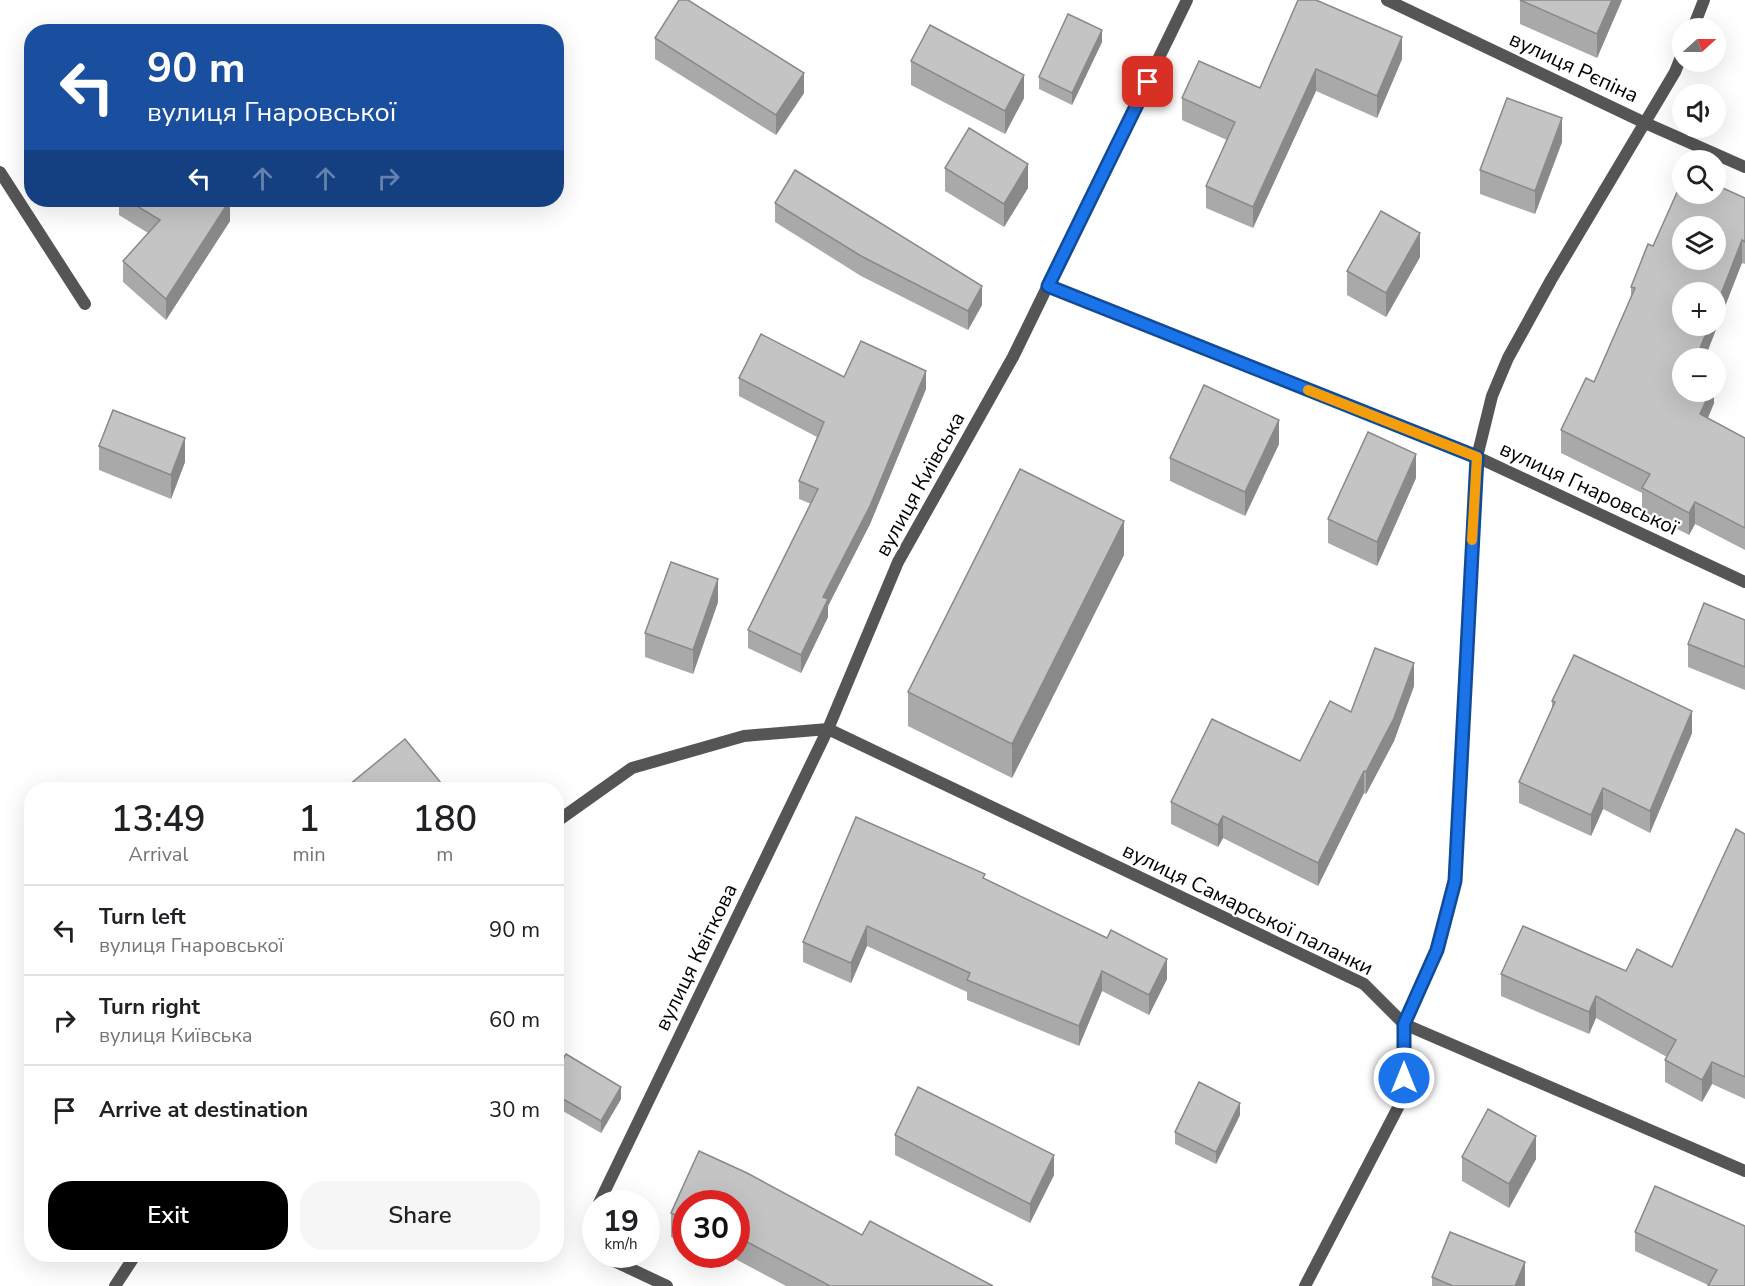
<!DOCTYPE html>
<html lang="en">
<head>
<meta charset="utf-8">
<style>
  body { margin:0; font-family:"Nunito Sans",sans-serif; background:#f6f6f6; color:#202124; height:100vh; display:flex; flex-direction:column; font-size:22px; white-space:nowrap }
  * { box-sizing:border-box; margin:0 }
  p { font-size:20px; color:#757577 }
  .icon { flex:none; width:33px; height:33px; fill:none; stroke:currentColor; stroke-width:2; stroke-linecap:round; stroke-linejoin:round }
  .map { position:relative; flex:1; overflow:hidden }
  .panel { position:absolute; left:24px; top:782px; width:540px; height:480px; display:flex; flex-direction:column; background:#fff; border-radius:24px; box-shadow:0 6px 24px #0002 }
  .panel>* { flex:none }
  .banner { position:absolute; left:24px; top:24px; width:540px; height:183px; border-radius:24px; box-shadow:0 6px 24px #0002; background:#1a4fa0; color:#fff; overflow:hidden }
  .needle { width:39px; rotate:69deg }
  .fabs { position:absolute; left:1672px; top:18px; display:grid; gap:12px }
  .fabs a { display:grid; place-items:center; width:54px; height:54px; border-radius:50%; background:#fff; box-shadow:0 6px 24px #0002; font-size:30px }
  .speed { position:absolute; left:582px; top:1190px; display:flex; gap:12px; font-size:30px; font-weight:700; text-align:center }
  .speed>* { display:grid; place-content:center; width:78px; height:78px; border-radius:50%; background:#fff; box-shadow:0 6px 24px #0002; line-height:1 }
  .speed small { font-size:15px; font-weight:400 }
  .speed .limit { border:9px solid #d22; background:#fff; color:#111 }
  .pin { position:absolute; display:grid; place-items:center; width:51px; height:51px; color:#fff; margin:-26px; border-radius:12px; box-shadow:0 3px 9px #0006 }
  .me { position:absolute; width:66px; margin:-33px; rotate:0deg; stroke-linejoin:round; filter:drop-shadow(0 0 4px #0008) }
  .turn { display:flex; align-items:center; gap:21px; height:126px; padding:0 24px; font-size:27px }
  .turn .icon { width:78px; height:78px; stroke-width:2.5 }
  .turn b { display:block; font-size:42px; line-height:51px }
  .lanes { display:flex; align-items:center; height:57px; padding:0 24px; background:#0003; justify-content:center; gap:30px; direction:ltr }
  .lanes .off { opacity:.35 }
  .eta { display:flex; justify-content:space-evenly; align-items:center; height:102px; text-align:center }
  .eta b { font-size:36px; font-weight:600; line-height:42px }
  .button { display:flex; gap:12px; margin-top:auto; padding:12px 24px }
  .button a { flex:1; height:69px; border-radius:24px; background:#000; color:#fff; font-size:24px; font-weight:600; line-height:69px; text-align:center }
  .button a+a { background:#f6f6f6; color:#202124 }
  ul { padding:0; list-style:none }
  li { display:flex; align-items:center; gap:18px; height:90px; padding:0 24px; border-top:2px solid #e0e0e0 }
  li div { flex:1 }
  li b { display:block; font-size:22px }
  li em { font-style:normal }
  .map>svg:first-child { display:block }
  .lines { fill:none; stroke-linecap:round; stroke-linejoin:round }
  .minor { stroke:#555; stroke-width:12 }
  .tertiary { stroke:#555; stroke-width:12 }
  .wall { fill:#a9a9a9 }
  .shaded-wall { fill:#898989 }
  .building { fill:#c4c4c4; stroke:#898989; stroke-width:1.5; fill-rule:evenodd }
  .route-casing { stroke:#114b97; stroke-width:15 }
  .route { stroke:#1a73e8; stroke-width:10 }
  .slow { stroke:#f59e0b; stroke-width:10 }
  .labels { text-anchor:middle; stroke-width:4.5; stroke-linejoin:round; paint-order:stroke }
  .street-label { font-size:21px; fill:#000; stroke:#fff }
</style>
</head>
<body>
<div class="map">
<svg width="1745" height="1286" viewBox="0 0 1745 1286">
  <rect width="100%" height="100%" fill="#fff"/>
  <g class="lines">
    <g class="minor">
      <path d="M1387,0L1643,122L1745,167"/>
      <path d="M1693,28L1704,0"/>
      <path d="M0,172L85,304"/>
      <path d="M1048,286L1477,457L1745,582"/>
      <path d="M1404,1024L1745,1171"/>
      <path d="M599,1203L828,729L898,562L1013,357L1187,0"/>
      <path d="M596,1210L592,1219L596,1239"/>
      <path d="M608,1254L614,1261L667,1286"/>
      <path d="M1305,1286L1404,1096V1024L1437,950L1455,881L1477,457L1492,396L1508,358L1551,280L1675,72L1683,52"/>
    </g>
    <g class="tertiary">
      <path d="M556,822L632,768L744,736L828,729L1364,984L1404,1024"/>
      <path d="M115,1286L136,1254"/>
    </g>
  </g>
  <g class="wall">
    <path d="M1298,0L1402,59L1377,118L1316,91L1253,228L1206,208V186L1227,140L1182,120V98L1260,88Z"/>
    <path d="M1520,0H1622L1597,58L1520,24Z"/>
    <path d="M655,38L804,93L776,135L655,59Z"/>
    <path d="M1102,42L1072,105L1039,89V77Z"/>
    <path d="M911,61L1024,98L1005,134L911,85Z"/>
    <path d="M1562,142L1535,214L1480,194V170Z"/>
    <path d="M945,168L1028,188L1004,227L945,191Z"/>
    <path d="M1745,198V264L1742,263L1683,358L1714,392V403L1708,418L1745,438V550L1695,524L1689,535L1642,511V493L1561,453V430L1594,382L1631,297V287L1653,246Z"/>
    <path d="M119,200H229L230,221L166,320L123,282V261L148,233L119,215Z"/>
    <path d="M775,203L982,305L968,330L861,276L775,222Z"/>
    <path d="M1420,257L1386,317L1347,295V271Z"/>
    <path d="M844,377L926,389L870,524L828,606V617L801,673L748,648V630L811,504L799,499V481L817,437L739,396V378Z"/>
    <path d="M1279,444L1245,516L1170,481V458Z"/>
    <path d="M99,446L185,462L171,499L99,470Z"/>
    <path d="M1416,478L1377,566L1328,543V519Z"/>
    <path d="M1124,555L1012,778L908,726V692Z"/>
    <path d="M718,602L693,674L645,657V633Z"/>
    <path d="M1745,620V690L1688,667V644Z"/>
    <path d="M1414,686L1394,741L1366,794L1364,793L1318,886L1223,838L1218,847L1171,824V802L1300,761L1351,712Z"/>
    <path d="M1552,701L1692,733L1650,833L1603,809L1591,836L1519,803V782L1552,708Z"/>
    <path d="M1745,834V1099L1712,1084L1702,1102L1665,1082V1060L1667,1057L1596,1018L1589,1034L1501,996V974L1626,971L1672,967Z"/>
    <path d="M985,879L1167,979L1149,1015L1102,991L1079,1046L967,1000V992L867,946L851,983L803,962V942Z"/>
    <path d="M556,1070L621,1099L601,1133L556,1107Z"/>
    <path d="M1240,1115L1216,1164L1175,1144V1132Z"/>
    <path d="M895,1135L1054,1175L1030,1223L895,1155Z"/>
    <path d="M699,1151L747,1173L862,1235L870,1221L993,1286H786L726,1254L723,1261L708,1254H736V1203H686V1244L671,1237V1213Z"/>
    <path d="M1462,1157L1536,1159L1509,1208L1462,1181Z"/>
    <path d="M1655,1186L1745,1286L1708,1285L1635,1251V1232Z"/>
    <path d="M1432,1277L1525,1285V1286H1432Z"/>
  </g>
  <g class="shaded-wall">
    <path d="M1612,0H1622L1597,58V34Z"/>
    <path d="M1102,30V42L1072,105V93Z"/>
    <path d="M1402,37V59L1377,118V96Z"/>
    <path d="M1316,69V91L1253,228V207Z"/>
    <path d="M804,73V93L776,135V115Z"/>
    <path d="M1024,75V98L1005,134V111Z"/>
    <path d="M1562,118V142L1535,214V191Z"/>
    <path d="M1028,164V188L1004,227V204Z"/>
    <path d="M230,200V221L166,320V299Z"/>
    <path d="M1420,233V257L1386,317V293Z"/>
    <path d="M1742,240V263L1705,358H1696L1709,326H1716V307Z"/>
    <path d="M982,286V305L968,330V311Z"/>
    <path d="M926,371V389L870,524L828,606V617L801,673V655L823,597Z"/>
    <path d="M1710,392H1714V403L1700,436V414Z"/>
    <path d="M1279,420V444L1245,516V492Z"/>
    <path d="M185,438V462L171,499V475Z"/>
    <path d="M1416,454V478L1377,566V542Z"/>
    <path d="M1695,502V524L1689,535V513Z"/>
    <path d="M1124,521V555L1012,778V744Z"/>
    <path d="M718,579V602L693,674V650Z"/>
    <path d="M1414,663V686L1394,741L1366,794V772Z"/>
    <path d="M1692,711V733L1650,833V811Z"/>
    <path d="M1364,771V793L1318,886V863Z"/>
    <path d="M1603,788V809L1591,836V815Z"/>
    <path d="M1223,816V838L1218,847V825Z"/>
    <path d="M867,926V946L851,983V963Z"/>
    <path d="M1167,959V979L1149,1015V995Z"/>
    <path d="M1102,971V991L1079,1046V1026Z"/>
    <path d="M1596,996V1018L1589,1034V1012Z"/>
    <path d="M1712,1062V1084L1702,1102V1080Z"/>
    <path d="M621,1087V1099L601,1133V1121Z"/>
    <path d="M1240,1103V1115L1216,1164V1152Z"/>
    <path d="M1536,1136V1159L1509,1208V1184Z"/>
    <path d="M1054,1155V1175L1030,1223V1204Z"/>
    <path d="M1525,1262V1286H1515Z"/>
  </g>
  <g class="building">
    <path d="M679,0H688L804,73L776,115L655,38Z"/>
    <path d="M1298,0H1316L1402,37L1377,96L1316,69L1253,207L1206,186L1235,122L1182,98L1199,61L1260,88Z"/>
    <path d="M1520,0H1612L1597,34Z"/>
    <path d="M1068,14L1102,30L1072,93L1039,77Z"/>
    <path d="M930,25L1024,75L1005,111L911,61Z"/>
    <path d="M1507,98L1562,118L1535,191L1480,170Z"/>
    <path d="M969,128L1028,164L1004,204L945,168Z"/>
    <path d="M795,170L982,286L968,311L861,256L775,203Z"/>
    <path d="M1683,179V194H1716V185L1745,198V242L1742,240L1716,307V292H1683V326H1709L1696,358H1683V392H1710L1700,414L1745,438V528L1695,502L1689,513L1642,488L1650,474L1561,430L1586,378L1594,382L1635,288L1631,287L1648,244L1653,246ZM1683,226H1716V260H1683Z"/>
    <path d="M127,200H230L166,299L123,261L160,220Z"/>
    <path d="M1381,211L1420,233L1386,293L1347,271Z"/>
    <path d="M761,334L844,377L861,341L926,371L870,506L823,597L828,599L801,655L748,630L818,489L799,481L824,422L739,378Z"/>
    <path d="M1204,385L1279,420L1245,492L1170,458Z"/>
    <path d="M113,410L185,438L171,475L99,446Z"/>
    <path d="M1368,432L1416,454L1377,542L1328,519Z"/>
    <path d="M1020,469L1124,521L1012,744L908,692Z"/>
    <path d="M671,562L718,579L693,650L645,633Z"/>
    <path d="M1704,603L1745,620V667L1688,644Z"/>
    <path d="M1375,648L1414,663L1394,718L1366,772L1364,771L1318,863L1223,816L1218,825L1171,802L1212,719L1300,761L1330,701L1351,712Z"/>
    <path d="M1574,655L1692,711L1650,811L1603,788L1591,815L1519,782L1555,702L1552,701Z"/>
    <path d="M405,739L446,789H344Z"/>
    <path d="M856,817L985,874L983,878L1107,938L1111,930L1167,959L1149,995L1102,971L1079,1026L967,980L970,973L867,926L851,963L803,942Z"/>
    <path d="M1736,829L1745,834V1077L1712,1062L1702,1080L1665,1060L1676,1040L1596,996L1589,1012L1501,974L1523,926L1626,971L1637,949L1672,967Z"/>
    <path d="M566,1054L621,1087L601,1121L556,1095V1070Z"/>
    <path d="M1199,1082L1240,1103L1216,1152L1175,1132Z"/>
    <path d="M918,1087L1054,1155L1030,1204L895,1135Z"/>
    <path d="M1488,1109L1536,1136L1509,1184L1462,1157Z"/>
    <path d="M699,1151L747,1173L862,1235L870,1221L993,1286H830L736,1236V1203H686V1220L671,1213Z"/>
    <path d="M1655,1186L1745,1226V1286H1708L1717,1270L1635,1232Z"/>
    <path d="M1450,1232L1525,1262L1515,1286H1453L1432,1277Z"/>
  </g>
  <g class="lines">
    <defs>
      <path id="route" d="M1148,82L1048,286L1477,457L1455,881L1437,950L1404,1024V1078"/>
    </defs>
    <use href="#route" class="route-casing"/>
    <use href="#route" class="route"/>
    <path class="slow" d="M1308,390L1477,457L1472,540"/>
  </g>
  <g class="labels">
    <g class="street-label">
      <text transform="translate(1574 67) rotate(25)" y="7">вулиця Рєпіна</text>
      <text transform="translate(920 484) rotate(-61)" y="7">вулиця Київська</text>
      <text transform="translate(1589 488) rotate(25)" y="7">вулиця Гнаровської</text>
      <text transform="translate(1248 909) rotate(26)" y="7">вулиця Самарської паланки</text>
      <text transform="translate(696 957) rotate(-64)" y="7">вулиця Квіткова</text>
    </g>
  </g>
</svg>
<div class="fabs">
<a><svg class="needle" viewBox="-14 -14 28 28"><path d="M0-13l5 13h-10z" fill="#e53935"/><path d="M0 13l5-13h-10z" fill="#757577"/></svg></a>
<a><svg class="icon" aria-label="sound" viewBox="0 0 24 24"><path d="M4 9h4l5-4v14l-5-4H4zM17 9q2 3 0 6"/></svg></a>
<a><svg class="icon" aria-label="search" viewBox="0 0 24 24"><circle cx="10" cy="10" r="6"/><path d="M15 15l6 6"/></svg></a>
<a><svg class="icon" aria-label="layers" viewBox="0 0 24 24"><path d="M12 4l9 5-9 5-9-5zM3 14l9 5 9-5"/></svg></a>
<a>+</a>
<a>−</a>
</div>
<div class="speed"><div>19<small>km/h</small></div><div class="limit">30</div></div>
<div class="pin" style="left:1148px;top:82px;background:#d93025"><svg class="icon" aria-label="arrive" viewBox="0 0 24 24"><path d="M6 21V4h12l-3 4 3 4H6"/></svg></div>
<svg class="me" style="left:1404px;top:1078px" viewBox="-20 -20 40 40"><circle r="17" fill="#1a73e8" stroke="#fff" stroke-width="3"/><path d="M0-11L8 9 0 5-8 9z" fill="#fff"/></svg>
<div class="banner">
<div class="turn"><svg class="icon" aria-label="left" viewBox="0 0 24 24"><path d="M17 20v-9H6M10 6l-5 5 5 5"/></svg><div><b>90 m</b>вулиця Гнаровської</div></div>
<div class="lanes"><svg class="icon" aria-label="left" viewBox="0 0 24 24"><path d="M17 20v-9H6M10 6l-5 5 5 5"/></svg><svg class="icon off" aria-label="ahead" viewBox="0 0 24 24"><path d="M12 20V5M6 11l6-6 6 6"/></svg><svg class="icon off" aria-label="ahead" viewBox="0 0 24 24"><path d="M12 20V5M6 11l6-6 6 6"/></svg><svg class="icon off" aria-label="right" viewBox="0 0 24 24"><path d="M7 20v-9h11M14 6l5 5-5 5"/></svg></div>
</div>
<section class="panel">
<div class="eta">
<div><b>13:49</b><p>Arrival</p></div>
<div><b>1</b><p>min</p></div>
<div><b>180</b><p>m</p></div>
</div>
<ul>
<li><svg class="icon" aria-label="left" viewBox="0 0 24 24"><path d="M17 20v-9H6M10 6l-5 5 5 5"/></svg><div><b>Turn left</b><p>вулиця Гнаровської</p></div><em>90 m</em></li>
<li><svg class="icon" aria-label="right" viewBox="0 0 24 24"><path d="M7 20v-9h11M14 6l5 5-5 5"/></svg><div><b>Turn right</b><p>вулиця Київська</p></div><em>60 m</em></li>
<li><svg class="icon" aria-label="arrive" viewBox="0 0 24 24"><path d="M6 21V4h12l-3 4 3 4H6"/></svg><div><b>Arrive at destination</b></div><em>30 m</em></li>
</ul>
<div class="button"><a>Exit</a><a>Share</a></div>
</section>
</div>
</body>
</html>
